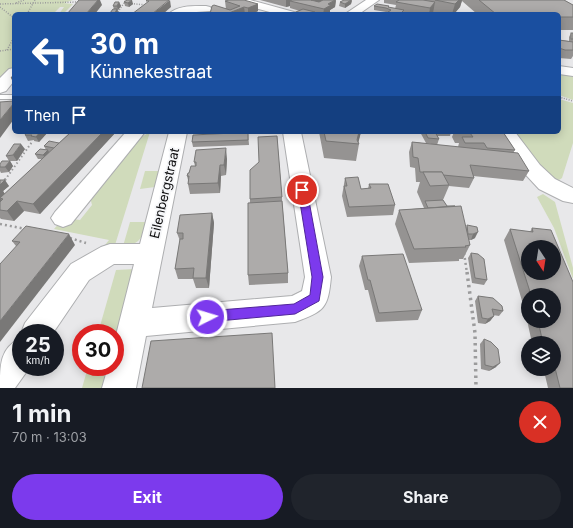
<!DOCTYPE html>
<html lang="en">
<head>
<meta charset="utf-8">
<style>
  body { margin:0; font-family:Inter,sans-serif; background:#20242c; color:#f1f3f6; height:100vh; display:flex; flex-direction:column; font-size:15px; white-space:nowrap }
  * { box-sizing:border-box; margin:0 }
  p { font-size:13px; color:#9ea1a6 }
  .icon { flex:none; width:22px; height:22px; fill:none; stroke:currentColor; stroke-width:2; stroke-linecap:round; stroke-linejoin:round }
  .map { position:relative; height:388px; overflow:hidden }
  .details { display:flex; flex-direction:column; background:#171b24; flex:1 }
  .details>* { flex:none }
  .hud { position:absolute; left:12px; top:12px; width:549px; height:122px; border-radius:6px; box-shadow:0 2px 10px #0003; background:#1a4fa0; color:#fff; overflow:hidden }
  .needle { width:26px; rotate:168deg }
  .fabs { position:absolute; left:521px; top:240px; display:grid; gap:8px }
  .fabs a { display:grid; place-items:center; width:40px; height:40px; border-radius:50%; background:#171b24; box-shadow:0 2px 10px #0003; font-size:20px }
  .speed { position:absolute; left:12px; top:324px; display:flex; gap:8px; font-size:20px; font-weight:700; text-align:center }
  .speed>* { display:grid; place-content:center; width:52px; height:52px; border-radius:50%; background:#171b24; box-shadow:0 2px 10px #0003; line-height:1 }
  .speed small { font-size:10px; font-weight:400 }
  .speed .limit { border:6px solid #d22; background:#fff; color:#111 }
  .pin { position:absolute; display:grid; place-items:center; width:34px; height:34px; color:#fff; margin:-17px; border:2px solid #fff; border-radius:50%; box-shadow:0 1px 4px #0007 }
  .me { position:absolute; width:44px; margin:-22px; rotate:85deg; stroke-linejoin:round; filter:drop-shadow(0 0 3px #0008) }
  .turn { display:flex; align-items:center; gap:14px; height:84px; padding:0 12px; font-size:18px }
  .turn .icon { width:52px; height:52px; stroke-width:2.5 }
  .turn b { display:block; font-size:28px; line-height:34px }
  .then { display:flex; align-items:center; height:38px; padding:0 12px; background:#0003; gap:8px; font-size:15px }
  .round { display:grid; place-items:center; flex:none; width:42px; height:42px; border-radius:21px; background:#20242c }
  .head { display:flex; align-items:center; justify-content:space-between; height:68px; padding:0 12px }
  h1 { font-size:24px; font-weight:700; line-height:30px }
  .action { display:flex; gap:8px; margin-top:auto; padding:8px 12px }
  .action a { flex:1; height:46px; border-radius:24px; background:#7c3aed; color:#fff; font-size:16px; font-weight:700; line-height:46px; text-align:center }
  .action a+a { background:#20242c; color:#f1f3f6 }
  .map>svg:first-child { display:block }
  .green { fill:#d0dbbb }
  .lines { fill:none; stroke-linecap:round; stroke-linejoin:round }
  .lane-casing { stroke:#adaeb0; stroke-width:2 }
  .street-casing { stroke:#adaeb0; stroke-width:2 }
  .path-far3 { stroke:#9b9b9c; stroke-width:1.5; stroke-dasharray:1 1.5; stroke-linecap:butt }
  .path-far2 { stroke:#9b9b9c; stroke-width:2; stroke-dasharray:1.5 2.5; stroke-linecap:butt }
  .path-far1 { stroke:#9b9b9c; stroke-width:2.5; stroke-dasharray:2 3; stroke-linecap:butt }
  .path { stroke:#9b9b9c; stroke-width:3.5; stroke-dasharray:2.5 4; stroke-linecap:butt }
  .lane { fill:#fff; fill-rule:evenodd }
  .street { fill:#fff; fill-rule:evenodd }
  .wall { fill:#959392; fill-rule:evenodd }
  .shaded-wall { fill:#797877 }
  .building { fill:#adabaa; stroke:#797877; fill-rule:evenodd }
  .route { fill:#7c3aed; stroke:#51269a }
  .labels { text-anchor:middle; stroke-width:3.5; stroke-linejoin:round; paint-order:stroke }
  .street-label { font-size:13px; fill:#101011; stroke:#f5f6f8 }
</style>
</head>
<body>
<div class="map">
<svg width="573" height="388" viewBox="0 0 573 388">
  <rect width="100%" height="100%" fill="#e8e8ea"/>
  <g class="green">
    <path d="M0,0H73L64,3L73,4L63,14H59L64,7H60L53,14H14V67L0,82Z"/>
    <path d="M559,73L573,74V100L559,95Z"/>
    <path d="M559,99L573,103V143L562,178L559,180L549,176L514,132H559Z"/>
    <path d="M150,132L115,245H105L109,240L54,229L64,218L80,220L92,205L90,197L140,138Z"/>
    <path d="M145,171H159L155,187L140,189Z"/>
    <path d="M543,194L555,202L573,268V279L554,228L537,197Z"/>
    <path d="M130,222H146C142,238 141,244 123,246Z"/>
    <path d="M135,269L115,354V333H98L116,270Z"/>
    <path d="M88,367H112L106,388H82Z"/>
  </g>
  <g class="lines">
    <defs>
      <rect id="lane" x="0" y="95" width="14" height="4"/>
      <g id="street">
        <path d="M232,0H250L294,12L296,14H277L233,2Z"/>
        <path d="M366,0H379L359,14H345Z"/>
        <path d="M206,6L210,7L212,9L210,11L169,14C177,5 195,6 206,6Z"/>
        <path d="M559,66L573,68V76L559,74Z"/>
        <path d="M14,68V81L6,91L0,93V78L9,69Z"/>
        <path d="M126,132H145L71,224L63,227L55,224L51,218L55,212Z"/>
        <path d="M169,132H187L152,308L292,296L302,291L305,277L283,132H301L331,277C328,308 325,311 295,322L146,336L136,388H102L108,367H115V339L134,264H114L89,280L53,333H21L25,323L71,264L101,247L110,244H140Z"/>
        <path d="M496,132H515L540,165L555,179L573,188V203L563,201L539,189L526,175Z"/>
        <path d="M21,338V367H30L15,388H0C0,364 0,348 21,338Z"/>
      </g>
    </defs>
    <use href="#lane" class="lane-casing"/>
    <use href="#street" class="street-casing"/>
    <g class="path-far3">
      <path d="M16,3L24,0"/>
      <path d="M124,3L147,5"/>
      <path d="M0,4L78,2"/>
      <path d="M0,7L14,18"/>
      <path d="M118,12L126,0"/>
      <path d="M27,14L35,0"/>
      <path d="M7,50L14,37"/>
      <path d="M0,51L14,49"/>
      <path d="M559,97L573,101"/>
    </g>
    <path class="path-far2" d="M5,180L32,142"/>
    <g class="path-far1">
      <path d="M0,183L6,179"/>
      <path d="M0,224L26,229"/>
      <path d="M70,238L86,243"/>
      <path d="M464,253L467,273"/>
    </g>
    <path class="path" d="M467,272L475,333L476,388"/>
    <use href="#lane" class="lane"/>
    <use href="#street" class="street"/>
  </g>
  <g class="wall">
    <path d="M127,0L133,4L129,7L125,6L124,2Z"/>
    <path d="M260,0H336L335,7L330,10V13L328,14H291L300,11L290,8V6L286,7Z"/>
    <path d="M352,0L351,4L345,8L339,6L340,2Z"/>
    <path d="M384,0H564L573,5V30H559V14H477L462,1L460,7L454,14H440L433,13L432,14H388V13L386,12L374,10V6L395,9L396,5L384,3Z"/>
    <path d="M225,1L258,4V11L252,14H210L226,9Z"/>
    <path d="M119,2L121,6L118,10V14H111L110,13L114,9L113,6Z"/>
    <path d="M571,33H573V56L571,59L559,58V40L569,41V37Z"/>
    <path d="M14,74V85L11,78Z"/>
    <path d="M27,132H48L39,142L34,141V140L28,141L25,135Z"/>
    <path d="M71,132H116L40,214L24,211L14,221L1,219L0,218V180L9,186L3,191L5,194L42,159H38L35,154L46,150L44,146L59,143Z"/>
    <path d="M248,132L249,145L193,147L192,142Z"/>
    <path d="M319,132H361L358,142L359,144L356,161L324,158Z"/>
    <path d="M419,132H451L450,136H437L439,139L437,145L426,143L420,132Z"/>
    <path d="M454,132H503L515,150L513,153L529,171L523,181L473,176L474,178L469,188L449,186L443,200L447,206L466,228L467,225L475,238L471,240H469L470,245L463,259H459V261L409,263L395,224L399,210L424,208L417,192L420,182H416L415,168L410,167L409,152L412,142L458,147L459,143H455L452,137Z"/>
    <path d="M277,136L288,273V283L249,285L248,275L250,199L259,162Z"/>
    <path d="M25,149L17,161H10L13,166L9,172L1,173L0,171V164L9,161L6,156Z"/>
    <path d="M227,159L226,175L221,176L220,193L190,194L188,184V180L187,176L195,166L194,162Z"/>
    <path d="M345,178L361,189H368L369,184L395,205L393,215L347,217L342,196Z"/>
    <path d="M212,213L214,223L209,288H196L193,279H178L175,269L180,241L177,233Z"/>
    <path d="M532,228L573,282V388H548L544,371L538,370V369H554V343H532L525,311L504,240L510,229L530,232ZM528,295H554V321H528Z"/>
    <path d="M12,241L75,245L16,246Z"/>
    <path d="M471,253L487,280L484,285L472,283L468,258Z"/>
    <path d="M362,256L422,310L418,320L376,322L368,290H365L359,266Z"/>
    <path d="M478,296L503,311L499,316L493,315L494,316L490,321L485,324L478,323L475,301Z"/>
    <path d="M484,339L496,367L489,371L481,369L480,344Z"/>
  </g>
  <g class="shaded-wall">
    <path d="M98,0H100L102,5L95,14H86Z"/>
    <path d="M132,0L133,4L129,7L128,3Z"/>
    <path d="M170,0L171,7L163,14H152Z"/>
    <path d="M286,0H298L290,1V6L286,7Z"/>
    <path d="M312,0H326L313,7Z"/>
    <path d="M336,0L335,7L330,10V13L328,14H323L324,9L328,4Z"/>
    <path d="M352,0L351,4L345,8V4Z"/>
    <path d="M459,0H462L460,7L454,14H452L455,4Z"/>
    <path d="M119,2L121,6L118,10L117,6Z"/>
    <path d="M435,2L433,13L432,14H429L430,8Z"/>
    <path d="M258,4V11L252,14H248V8Z"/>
    <path d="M244,7L245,14H229V13Z"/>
    <path d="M117,9L118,13V14H115V13Z"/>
    <path d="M14,103V119L0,138V120Z"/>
    <path d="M40,132H48L39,142L36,137Z"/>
    <path d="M103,132H116L40,214L33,204Z"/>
    <path d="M359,132H361L358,144H357Z"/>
    <path d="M21,144L25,149L17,161L13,155Z"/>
    <path d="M226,148L227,159L226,175L224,165Z"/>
    <path d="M48,150L51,156L46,160L43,155Z"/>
    <path d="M10,161L13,166L9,172L5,167Z"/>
    <path d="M220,165L221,176L220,193L218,183Z"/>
    <path d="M5,180L9,186L3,191L6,196L0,198L2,200L0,202V185Z"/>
    <path d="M17,201L24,211L14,221L7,211Z"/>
    <path d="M212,213L214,223L209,288L206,278Z"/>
    <path d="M478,232L475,238L471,240L473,234Z"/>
    <path d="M69,234L75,245L0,342V321Z"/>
    <path d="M494,316L490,321L485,324L488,319Z"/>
    <path d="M500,363L496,367L489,371L493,367Z"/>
  </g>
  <g class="building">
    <path d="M79,0H98L86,14H67Z"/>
    <path d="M127,0H132L128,3L124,2Z"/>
    <path d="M147,0H169L152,14H132L149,1H146Z"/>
    <path d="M229,0H244L258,4L248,8L244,7L229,13V14H210L212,6L214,5L230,10L240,6L225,1Z"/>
    <path d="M292,0H312H311L319,2L323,0H335L328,4L331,5L324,9L290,1Z"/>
    <path d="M344,0H351L345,4L340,2Z"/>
    <path d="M399,0H423L435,2L430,8L396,2Z"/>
    <path d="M435,0H459L455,4Z"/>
    <path d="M479,0H564L573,5V17H559V14H496Z"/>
    <path d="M115,2H119L117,6H113Z"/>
    <path d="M377,4L389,6L388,7L404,10L400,14L388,12L391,10L386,8L374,6Z"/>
    <path d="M113,9H117L115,13H110Z"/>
    <path d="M303,9L315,12L311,14H291Z"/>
    <rect x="571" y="33" width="2" height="6"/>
    <path d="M559,40L573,42V50H565L559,48Z"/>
    <path d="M14,74V78H11Z"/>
    <path d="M14,101V103L0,120V102Z"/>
    <path d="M27,132H40L36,137L31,136L32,135H25Z"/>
    <path d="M71,132H103L33,204L17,201L7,211L0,210V202L3,199L0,198Z"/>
    <path d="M233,132H248V140L192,142L193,135L233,133Z"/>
    <path d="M324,132H359L357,140L359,144L326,141Z"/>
    <path d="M425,132H435L439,139L428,138Z"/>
    <path d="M458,132H503L515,150L487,148L484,143H465L462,137H473L470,133H459Z"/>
    <path d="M277,136L282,197L250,199V170L259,162L258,137Z"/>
    <path d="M49,141L59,143L54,148L44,146Z"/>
    <path d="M412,142L518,153L529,171L470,165L474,178L443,175L442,172H420L418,158L413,157Z"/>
    <path d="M14,144H21L13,155L6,156Z"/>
    <path d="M226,148L224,165H220L218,183L188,184L189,176H187L188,173H189L191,166H196V162H194L196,150Z"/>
    <path d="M40,149L48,150L43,155L35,154Z"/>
    <path d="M2,161H10L5,167H0V164Z"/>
    <path d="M423,172H442L449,185L430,186Z"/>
    <path d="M358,177L361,189L371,188L369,184H388L395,205L349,207L344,186H347L345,178Z"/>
    <path d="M0,180H5L0,185Z"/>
    <path d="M443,200L447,206H455L428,208L425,201Z"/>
    <path d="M282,201L288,273L248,275V203Z"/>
    <path d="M461,206L470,245L465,246L466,247L414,249L399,210Z"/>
    <path d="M212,213L206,278H193L194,268L175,269L180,239H183V233H177L180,215Z"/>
    <path d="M467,225L477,227L478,232L473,234H468Z"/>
    <path d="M26,226L69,234L0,321V264L20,242L12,241Z"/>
    <path d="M532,228L551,230L573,282V388H560L554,364V343H543L538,321H554V295H531L510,229L533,232ZM528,247H554V273H528Z"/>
    <path d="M471,253L478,254L484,259L487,280L475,278Z"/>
    <path d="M403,254L422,310L379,313L370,280H368L362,256Z"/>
    <path d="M478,296L493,298L502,306L503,311L492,309L494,316L488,319L482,318Z"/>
    <path d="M272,333L275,388H142L151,341Z"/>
    <path d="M484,339L491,342L498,349L500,363L493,367L485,365Z"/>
  </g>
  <path class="route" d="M302,187L307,190L323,277L319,301L295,314L207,322L203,321L201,317L203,313L207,311L294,304L310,295L312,277L298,190Z"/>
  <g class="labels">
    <g class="street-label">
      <text transform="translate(164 193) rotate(-77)" y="5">Eilenbergstraat</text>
    </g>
  </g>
</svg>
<div class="fabs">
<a><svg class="needle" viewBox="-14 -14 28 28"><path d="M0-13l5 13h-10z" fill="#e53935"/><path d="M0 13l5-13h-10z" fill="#9ea1a6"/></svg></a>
<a><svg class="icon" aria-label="search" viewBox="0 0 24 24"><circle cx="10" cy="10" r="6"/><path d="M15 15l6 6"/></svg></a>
<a><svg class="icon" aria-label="layers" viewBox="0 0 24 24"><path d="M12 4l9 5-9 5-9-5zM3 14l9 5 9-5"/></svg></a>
</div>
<div class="speed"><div>25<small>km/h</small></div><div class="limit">30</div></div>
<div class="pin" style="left:302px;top:190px;background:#d93025"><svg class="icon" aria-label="arrive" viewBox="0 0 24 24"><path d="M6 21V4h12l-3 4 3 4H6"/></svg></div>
<svg class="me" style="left:207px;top:317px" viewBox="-20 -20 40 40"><circle r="17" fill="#7c3aed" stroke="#fff" stroke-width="3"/><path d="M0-11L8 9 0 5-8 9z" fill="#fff"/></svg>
<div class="hud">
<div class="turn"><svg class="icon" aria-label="left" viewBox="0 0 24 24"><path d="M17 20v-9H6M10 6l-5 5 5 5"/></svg><div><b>30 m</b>Künnekestraat</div></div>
<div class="then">Then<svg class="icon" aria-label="arrive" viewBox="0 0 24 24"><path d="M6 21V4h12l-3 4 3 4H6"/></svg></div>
</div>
</div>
<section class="details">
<div class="head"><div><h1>1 min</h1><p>70 m · 13:03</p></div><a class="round" style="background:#d93025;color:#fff"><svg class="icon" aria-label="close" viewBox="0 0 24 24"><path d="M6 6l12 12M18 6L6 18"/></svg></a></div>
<div class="action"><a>Exit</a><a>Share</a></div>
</section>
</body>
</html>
